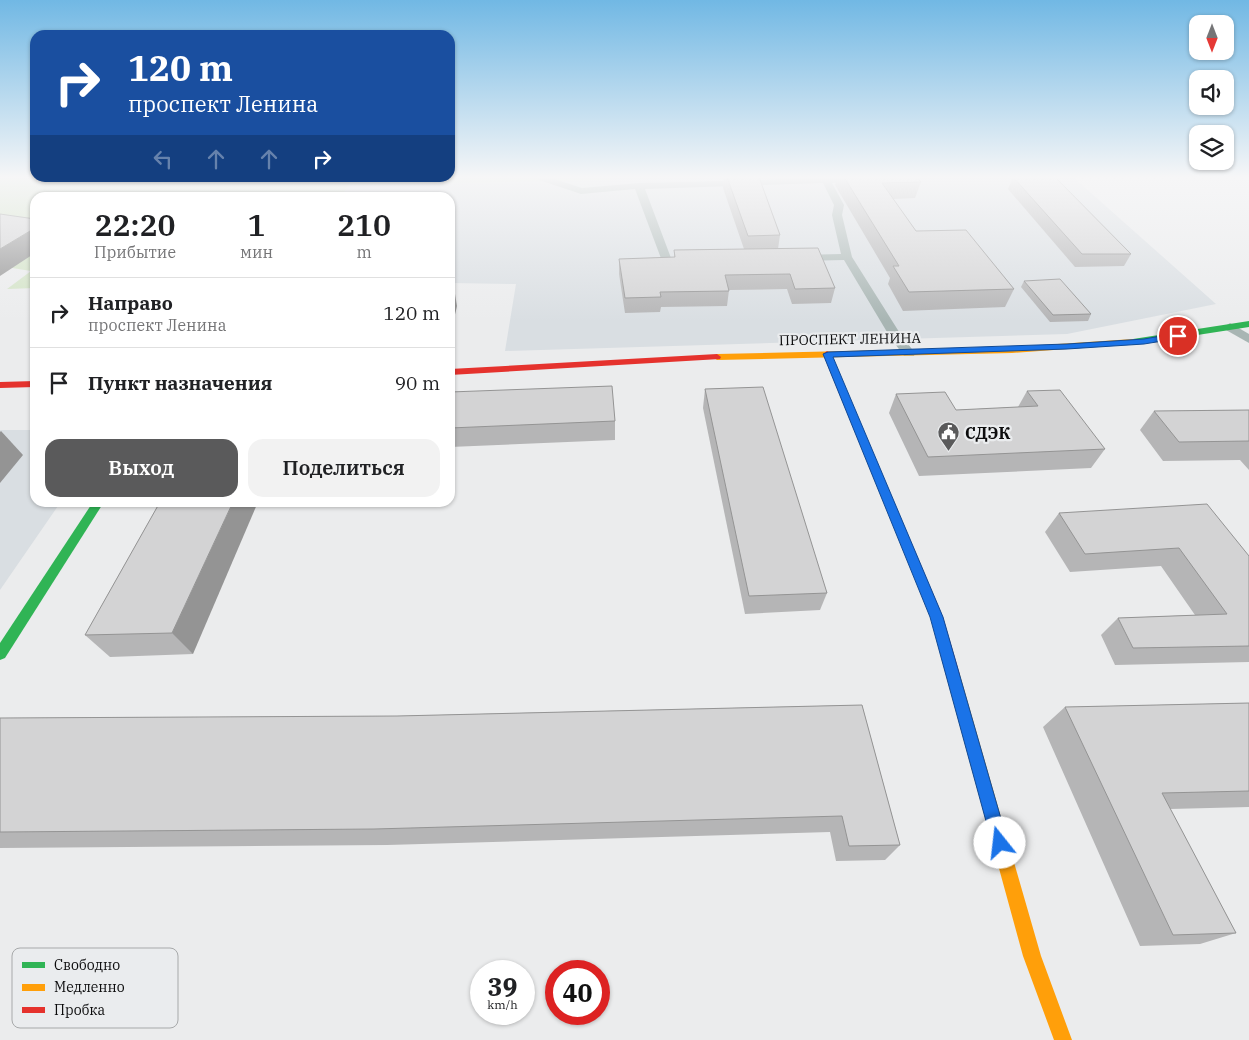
<!DOCTYPE html>
<html lang="ru">
<head>
<meta charset="utf-8">
<style>
  body { margin:0; font-family:"IBM Plex Serif",serif; background:#f2f2f2; color:#202124; height:100vh; display:flex; flex-direction:column; font-size:19px; white-space:nowrap }
  * { box-sizing:border-box; margin:0 }
  p { font-size:16px; color:#757577 }
  .icon { flex:none; width:28px; height:28px; fill:none; stroke:currentColor; stroke-width:2; stroke-linecap:round; stroke-linejoin:round }
  .map { position:relative; flex:1; overflow:hidden }
  .drawer { position:absolute; left:30px; top:192px; width:425px; height:315px; display:flex; flex-direction:column; background:#fff; border-radius:15px; box-shadow:0 1px 4px #0004 }
  .drawer>* { flex:none }
  .top-card { position:absolute; left:30px; top:30px; width:425px; height:152px; border-radius:15px; box-shadow:0 1px 4px #0004; background:#1a4fa0; color:#fff; overflow:hidden }
  .needle { width:32px; rotate:180deg }
  .fabs { position:absolute; left:1189px; top:15px; display:grid; gap:10px }
  .fabs a { display:grid; place-items:center; width:45px; height:45px; border-radius:10px; background:#fff; box-shadow:0 1px 4px #0004; font-size:25px }
  .speed { position:absolute; left:470px; top:960px; display:flex; gap:10px; font-size:25px; font-weight:700; text-align:center }
  .speed>* { display:grid; place-content:center; width:65px; height:65px; border-radius:50%; background:#fff; box-shadow:0 1px 4px #0004; line-height:1 }
  .speed small { font-size:12px; font-weight:400 }
  .speed .limit { border:8px solid #d22; background:#fff; color:#111 }
  .pin { position:absolute; display:grid; place-items:center; width:42px; height:42px; color:#fff; margin:-21px; border:2px solid #fff; border-radius:50%; box-shadow:0 1px 5px #0007 }
  .me { position:absolute; width:55px; margin:-28px; rotate:344deg; stroke-linejoin:round; filter:drop-shadow(0 0 4px #0008) }
  .turn { display:flex; align-items:center; gap:18px; height:105px; padding:0 15px; font-size:22px }
  .turn .icon { width:65px; height:65px; stroke-width:2.5 }
  .turn b { display:block; font-size:35px; line-height:42px }
  .lanes { display:flex; align-items:center; height:48px; padding:0 15px; background:#0003; justify-content:center; gap:25px; direction:ltr }
  .lanes .off { opacity:.35 }
  .eta { display:flex; justify-content:space-evenly; align-items:center; height:85px; text-align:center }
  .eta b { font-size:30px; font-weight:600; line-height:35px }
  .action { display:flex; gap:10px; margin-top:auto; padding:10px 15px }
  .action a { flex:1; height:58px; border-radius:15px; background:#5a5a5b; color:#fff; font-size:20px; font-weight:600; line-height:58px; text-align:center }
  .action a+a { background:#f2f2f2; color:#202124 }
  ul { padding:0; list-style:none }
  li { display:flex; align-items:center; gap:15px; height:70px; padding:0 15px; border-top:1px solid #e0e0e0 }
  li div { flex:1 }
  li b { display:block; font-size:19px }
  li em { font-style:normal }
  .map>svg:first-child { display:block }
  .built { fill:#d9dee2 }
  .green { fill:#d2e3c5 }
  .lines { fill:none; stroke-linecap:round; stroke-linejoin:round }
  .lane { fill:#a8b5b3; fill-rule:evenodd }
  .fast { fill:#30b455; fill-rule:evenodd }
  .slow { fill:#ff9f0a; fill-rule:evenodd }
  .jam { fill:#e5322d; fill-rule:evenodd }
  .wall { fill:#b5b5b6 }
  .shaded-wall { fill:#949494 }
  .building { fill:#d3d3d4; stroke:#949494 }
  .route { fill:#1a73e8; stroke:#114b97 }
  .labels { text-anchor:middle; stroke-width:4.5; stroke-linejoin:round; paint-order:stroke }
  .far-street-label { font-size:14px; fill:#0c0c0d; stroke:#eaecee }
  .poi-label { font-size:16px; font-weight:bold; fill:#0c0c0d; stroke:#eaecee; text-anchor:start }
  .key { fill:#eaecee; stroke:#a7a9aa; stroke-width:1 }
  .key-label { font-size:14px; fill:#0c0c0d }
</style>
</head>
<body>
<div class="map">
<svg width="1249" height="1040" viewBox="0 0 1249 1040">
  <rect width="100%" height="100%" fill="#ebeced"/>
  <g class="built">
    <path d="M611,177H1073L1216,304L1067,334L505,351L516,284L450,283V198H340L349,185L610,180Z"/>
    <path d="M0,430H35V502L60,503L0,590Z"/>
  </g>
  <path class="green" d="M0,177H611V180L349,185L340,198H35V288L7,289L31,271L0,266Z"/>
  <g class="lines">
    <g class="lane">
      <path d="M538,177H548L582,188L639,183L839,178V182L832,183L844,205L842,215L852,257L901,335L915,353L914,356H904L890,337L844,260L801,261L796,258L801,255L841,254L832,215L834,205L823,183L645,189L671,258H686L691,261C685,266 668,266 662,261L635,189L581,194L539,180Z"/>
      <path d="M1230,323L1249,334V343L1226,330L1224,327Z"/>
    </g>
    <g class="fast">
      <path d="M1249,321V327L1133,345L1129,342L1133,339Z"/>
      <path d="M93,502H104L5,658L0,660V643Z"/>
    </g>
    <g class="slow">
      <path d="M1133,339L1136,340V344L1012,353L717,360L713,357L717,354L1012,347Z"/>
      <path d="M953,669L958,671L960,675L1041,956L1072,1040H1054L1023,956L946,675L948,671Z"/>
    </g>
    <g class="jam">
      <path d="M827,351L831,354L943,617L960,675L958,679L953,681L948,679L946,675L931,617L823,354Z"/>
      <path d="M717,354L721,357L720,359L450,375V369Z"/>
      <path d="M35,381V387L0,388V382Z"/>
    </g>
  </g>
  <g class="wall">
    <path d="M724,177H759L780,235L778,249L835,288L831,303L792,304L787,289L729,290L727,306L661,307L660,312L625,313L619,274V259L674,257V250L744,249L723,188Z"/>
    <path d="M837,177H917L921,182L915,198L893,199L916,231L1014,289L1005,307L903,311L888,284L890,278L835,185Z"/>
    <path d="M1013,177L1131,254L1124,266L1075,267L1008,189Z"/>
    <path d="M1024,281L1091,314L1088,321L1050,322L1021,287Z"/>
    <path d="M705,389L827,593L820,610L745,614L703,408Z"/>
    <path d="M1027,391L1105,449L1091,468L919,476L889,413L896,394L956,410L1018,407Z"/>
    <path d="M450,392L615,421V440L450,447Z"/>
    <path d="M1249,410V470L1240,460L1163,461L1140,430L1154,411Z"/>
    <path d="M160,502L193,654L110,657L85,635Z"/>
    <path d="M1059,513L1249,556V662L1115,665L1101,635L1118,618L1195,615L1161,566L1070,572L1045,532Z"/>
    <path d="M1249,703V807L1170,809L1236,933L1200,944L1140,946L1043,727L1065,707Z"/>
    <path d="M862,705L900,845L885,860L836,861L830,832L387,845L0,848V718L397,716Z"/>
  </g>
  <g class="shaded-wall">
    <path d="M35,228V253L0,276V249Z"/>
    <path d="M454,288L457,306L451,332L450,328V302Z"/>
    <path d="M1,431L23,455L0,483V432Z"/>
    <path d="M233,502H258L193,654L172,633Z"/>
  </g>
  <g class="building">
    <path d="M727,177H759L780,235L748,236Z"/>
    <path d="M844,177H917L921,182L882,183L916,231L966,230L1014,289L909,292L893,266H899Z"/>
    <path d="M1013,177H1055L1131,254H1082Z"/>
    <path d="M0,214L35,219V228L0,249Z"/>
    <path d="M818,248L835,288L795,289L790,274L725,275L729,291L660,292L661,297L625,298L619,259L675,257L674,250Z"/>
    <path d="M1060,279L1091,314L1053,315L1024,281Z"/>
    <path d="M450,288H454L450,302Z"/>
    <path d="M612,386L615,421L450,428V392Z"/>
    <path d="M763,387L827,593L749,596L705,389Z"/>
    <path d="M1060,390L1105,449L928,457L896,394L945,392L956,410L1038,406L1027,391Z"/>
    <path d="M1249,410V441L1179,442L1154,411Z"/>
    <path d="M160,502H233L172,633L85,635Z"/>
    <path d="M1207,504L1249,556V646L1133,648L1118,618L1227,614L1179,548L1085,554L1059,513Z"/>
    <path d="M1249,703V791L1162,793L1236,933L1173,935L1065,707Z"/>
    <path d="M862,705L900,845L849,846L842,816L374,829L0,832V718L397,716Z"/>
  </g>
  <linearGradient id="sky" x2="0" y2="1"><stop stop-color="#71b8e4"/><stop offset="0.55" stop-color="#f6f6f7"/><stop offset="1" stop-color="#f6f6f7" stop-opacity="0"/></linearGradient>
  <rect width="1249" height="322" fill="url(#sky)"/>
  <path class="route" d="M1178,333L1181,334V338L1144,344L1067,349L833,357L943,617L1008,843L1006,849L1000,851L995,849L992,843L930,617L823,354L828,352L1067,344L1144,339Z"/>
  <defs>
    <symbol id="civic-pin" viewBox="-11 -11 22 30"><path d="M0 17L-7.5 6A9.5 9.5 0 1 1 7.5 6Z" fill="#5a5a5b" stroke="#eaecee"/><path d="M-.6-6.5H3V-4.5H.6V-3L4-1V1h2V6H-6V1h2V-1L-.6-3ZM-1.2 2.5V6h2.4V2.5Z" fill="#fff"/></symbol>
  </defs>
  <g fill-rule="evenodd">
    <use href="#civic-pin" x="936" y="420" width="25" height="34"/>
  </g>
  <g class="labels">
    <g class="far-street-label">
      <text transform="translate(850 339) rotate(-1)" y="5">ПРОСПЕКТ ЛЕНИНА</text>
    </g>
    <g class="poi-label">
      <text x="965" y="439">СДЭК</text>
    </g>
  </g>
  <rect x="12" y="948" width="166" height="80" rx="8" class="key"/>
  <rect x="22" y="962" width="23" height="6" fill="#30b455"/>
  <rect x="22" y="984" width="23" height="7" fill="#ff9f0a"/>
  <rect x="22" y="1007" width="23" height="6" fill="#e5322d"/>
  <g class="key-label">
    <text x="54" y="970">Свободно</text>
    <text x="54" y="992">Медленно</text>
    <text x="54" y="1015">Пробка</text>
  </g>
</svg>
<div class="fabs">
<a><svg class="needle" viewBox="-14 -14 28 28"><path d="M0-13l5 13h-10z" fill="#e53935"/><path d="M0 13l5-13h-10z" fill="#757577"/></svg></a>
<a><svg class="icon" aria-label="sound" viewBox="0 0 24 24"><path d="M4 9h4l5-4v14l-5-4H4zM17 9q2 3 0 6"/></svg></a>
<a><svg class="icon" aria-label="layers" viewBox="0 0 24 24"><path d="M12 4l9 5-9 5-9-5zM3 14l9 5 9-5"/></svg></a>
</div>
<div class="speed"><div>39<small>km/h</small></div><div class="limit">40</div></div>
<div class="pin" style="left:1178px;top:336px;background:#d93025"><svg class="icon" aria-label="arrive" viewBox="0 0 24 24"><path d="M6 21V4h12l-3 4 3 4H6"/></svg></div>
<svg class="me" style="left:1000px;top:843px" viewBox="-20 -20 40 40"><circle r="19" fill="#fff"/><path d="M0-13L10 11 0 6-10 11z" fill="#1a73e8"/></svg>
<div class="top-card">
<div class="turn"><svg class="icon" aria-label="right" viewBox="0 0 24 24"><path d="M7 20v-9h11M14 6l5 5-5 5"/></svg><div><b>120 m</b>проспект Ленина</div></div>
<div class="lanes"><svg class="icon off" aria-label="left" viewBox="0 0 24 24"><path d="M17 20v-9H6M10 6l-5 5 5 5"/></svg><svg class="icon off" aria-label="ahead" viewBox="0 0 24 24"><path d="M12 20V5M6 11l6-6 6 6"/></svg><svg class="icon off" aria-label="ahead" viewBox="0 0 24 24"><path d="M12 20V5M6 11l6-6 6 6"/></svg><svg class="icon" aria-label="right" viewBox="0 0 24 24"><path d="M7 20v-9h11M14 6l5 5-5 5"/></svg></div>
</div>
<section class="drawer">
<div class="eta">
<div><b>22:20</b><p>Прибытие</p></div>
<div><b>1</b><p>мин</p></div>
<div><b>210</b><p>m</p></div>
</div>
<ul>
<li><svg class="icon" aria-label="right" viewBox="0 0 24 24"><path d="M7 20v-9h11M14 6l5 5-5 5"/></svg><div><b>Направо</b><p>проспект Ленина</p></div><em>120 m</em></li>
<li><svg class="icon" aria-label="arrive" viewBox="0 0 24 24"><path d="M6 21V4h12l-3 4 3 4H6"/></svg><div><b>Пункт назначения</b></div><em>90 m</em></li>
</ul>
<div class="action"><a>Выход</a><a>Поделиться</a></div>
</section>
</div>
</body>
</html>
